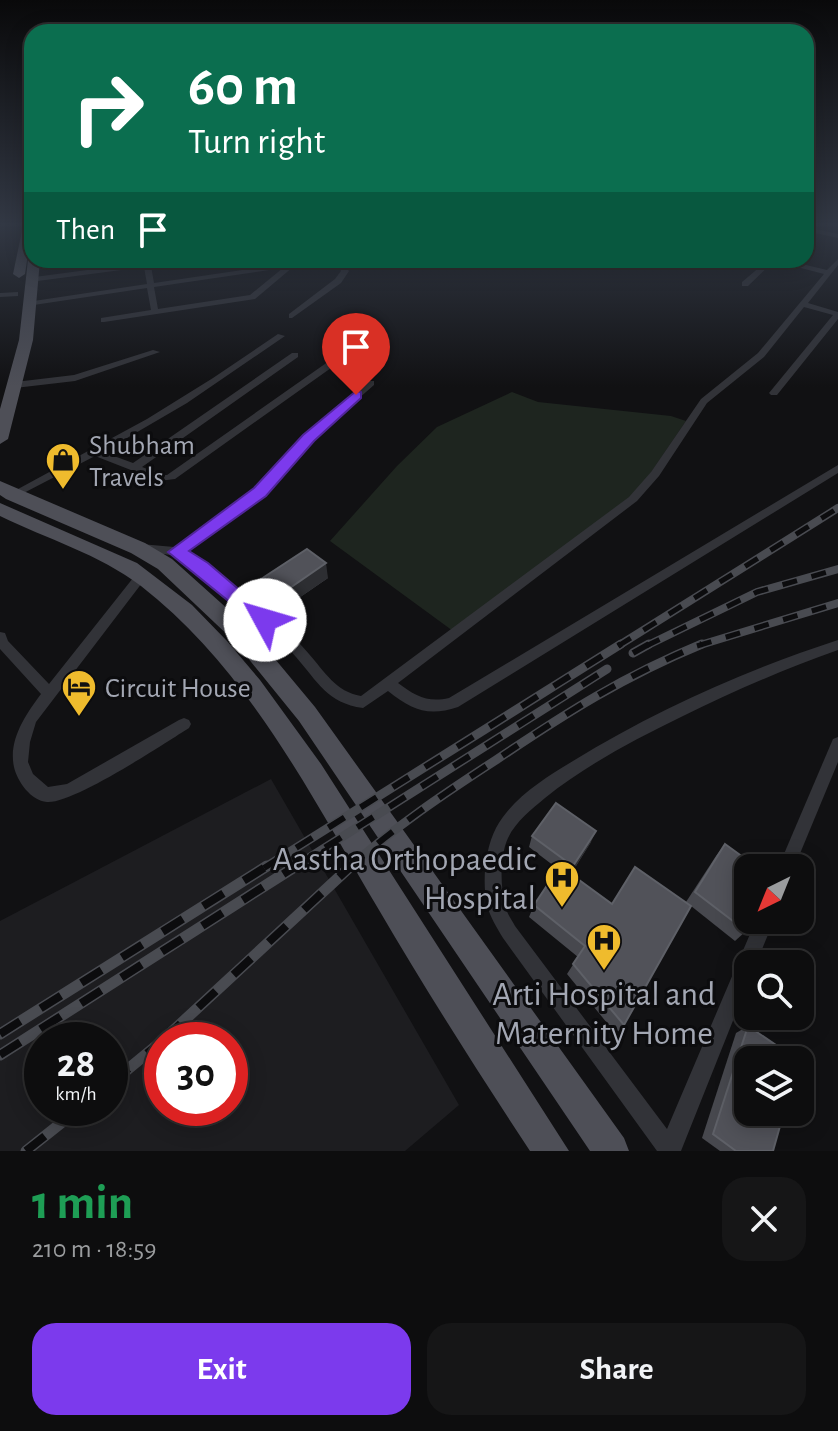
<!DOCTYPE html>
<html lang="en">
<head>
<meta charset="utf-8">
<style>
  body { margin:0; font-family:"Alegreya Sans",sans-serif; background:#161617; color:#f1f3f6; height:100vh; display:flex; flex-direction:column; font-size:30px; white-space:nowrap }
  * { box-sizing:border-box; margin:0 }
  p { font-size:26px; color:#9a9c9e }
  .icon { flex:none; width:44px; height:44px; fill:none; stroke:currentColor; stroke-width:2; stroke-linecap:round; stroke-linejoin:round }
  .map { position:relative; height:1151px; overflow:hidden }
  .sheet { display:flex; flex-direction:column; background:#0d0d0e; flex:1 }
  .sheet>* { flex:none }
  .guide { position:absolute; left:24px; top:24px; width:790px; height:244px; border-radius:24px; box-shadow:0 4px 20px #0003,0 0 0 2px #2d2d2e; background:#0b6e4f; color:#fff; overflow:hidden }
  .needle { width:52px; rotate:223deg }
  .tools { position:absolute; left:734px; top:854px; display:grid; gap:16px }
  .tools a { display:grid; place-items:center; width:80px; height:80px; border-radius:16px; background:#0d0d0e; box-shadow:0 4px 20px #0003,0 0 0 2px #2d2d2e; font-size:40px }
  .speed { position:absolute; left:24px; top:1022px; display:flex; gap:16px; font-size:40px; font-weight:700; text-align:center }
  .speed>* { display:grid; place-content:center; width:104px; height:104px; border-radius:50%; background:#0d0d0e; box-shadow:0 4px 20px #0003,0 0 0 2px #2d2d2e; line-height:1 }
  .speed small { font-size:20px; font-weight:400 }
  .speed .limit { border:12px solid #d22; background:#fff; color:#111 }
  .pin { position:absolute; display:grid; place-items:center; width:68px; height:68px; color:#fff; margin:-82px -34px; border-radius:50% 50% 50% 0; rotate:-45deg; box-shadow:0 0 8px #0007 }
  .pin .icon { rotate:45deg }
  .me { position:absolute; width:88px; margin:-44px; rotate:309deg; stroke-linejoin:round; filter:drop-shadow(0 0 6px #0008) }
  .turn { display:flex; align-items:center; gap:28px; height:168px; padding:0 32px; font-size:36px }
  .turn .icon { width:104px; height:104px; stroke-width:2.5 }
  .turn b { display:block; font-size:56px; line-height:68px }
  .then { display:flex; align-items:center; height:76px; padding:0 32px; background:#0003; gap:16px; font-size:30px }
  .round { display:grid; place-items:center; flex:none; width:84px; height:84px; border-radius:24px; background:#161617 }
  .overview { display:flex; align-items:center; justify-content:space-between; height:136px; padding:0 32px }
  h1 { font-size:48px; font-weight:700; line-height:60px; color:#1e9e55 }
  .cta { display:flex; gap:16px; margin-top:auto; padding:16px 32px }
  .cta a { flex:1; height:92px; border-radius:24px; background:#7c3aed; color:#fff; font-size:32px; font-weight:700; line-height:92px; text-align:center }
  .cta a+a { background:#161617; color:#f1f3f6 }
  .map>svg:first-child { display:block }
  .built { fill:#1d1d20; fill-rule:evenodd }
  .green { fill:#1e251f }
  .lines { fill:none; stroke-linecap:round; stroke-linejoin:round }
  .street { fill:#323338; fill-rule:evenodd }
  .primary { fill:#4e4f57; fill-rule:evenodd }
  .rail-far2-casing { stroke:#494b51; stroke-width:8 }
  .rail-far1-casing { stroke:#494b51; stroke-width:9 }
  .rail-casing { stroke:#494b51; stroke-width:11 }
  .rail-far2 { stroke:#0c0c0e; stroke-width:5; stroke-dasharray:15; stroke-linecap:butt }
  .rail-far1 { stroke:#0c0c0e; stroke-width:6; stroke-dasharray:19; stroke-linecap:butt }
  .rail { stroke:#0c0c0e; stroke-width:8; stroke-dasharray:24; stroke-linecap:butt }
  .wall { fill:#47484e }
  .shaded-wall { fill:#2d2e32 }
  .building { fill:#515259; stroke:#5e6067; stroke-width:2 }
  .route { fill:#7c3aed; stroke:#51269a; stroke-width:2 }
  .labels { text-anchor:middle; stroke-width:6; stroke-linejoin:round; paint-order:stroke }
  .poi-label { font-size:28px; fill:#a3a7b3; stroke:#0c0c0e; text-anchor:start }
  .near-poi-label { font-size:34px; fill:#a3a7b3; stroke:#0c0c0e; text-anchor:end }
</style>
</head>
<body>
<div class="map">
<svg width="838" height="1151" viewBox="0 0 838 1151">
  <rect width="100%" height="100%" fill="#111113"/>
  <path class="built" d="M271,779L459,1105L405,1151H0V921ZM42,1040H110V1108H42ZM162,1040H230V1108H162Z"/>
  <path class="green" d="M512,392L538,402L671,416L686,421L639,490L453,631L330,541L397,466L437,427Z"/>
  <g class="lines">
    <g class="street">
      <path d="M806,227L838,234V238L806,231Z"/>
      <path d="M838,259V265L808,303L838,312V319L777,395H771L769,393L833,315L804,307L764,357L707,403L659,476L637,501L398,683C415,696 428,703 449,698L838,465V473L458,707C428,717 412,710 388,691L363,708C327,703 318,682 296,657C284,643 270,630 256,618C232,596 205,572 176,557C163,551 146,557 135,548L141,544L174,547L256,490L305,436L368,381H374V385L311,440L264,494L185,552C219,571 250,597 279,623C289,633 300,643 309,654C324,671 336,692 361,696L629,497L651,472L701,399L758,353L824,274L774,261L748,286H742V282L768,260H785L827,270Z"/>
      <path d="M55,260L33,264L30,262L33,260Z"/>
      <path d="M163,260H181L151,266L154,283L311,260C326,260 338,258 349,271L341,283L292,318H289V314L335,279L341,271L338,266L325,262L293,267L255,299L104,322H101V318L151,310L147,288L27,306L23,304L27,302L147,284L144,267L30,282L26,280L27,278ZM283,268L250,295L158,309L154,287Z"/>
      <path d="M686,260H693L684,267H680V265Z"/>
      <path d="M18,292V296L0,297V293Z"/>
      <path d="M278,334L285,336L187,403L103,452L133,463L292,353H298V357L142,467L164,475H167L332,359H338V363L175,479L159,481L95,456L16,497L12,498L7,495L147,419L213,378Z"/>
      <path d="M153,350L160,352L75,381L15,388L11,385L15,382L74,375Z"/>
      <path d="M141,572L145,573L147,576L145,579L36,722L30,742L28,762L33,774L48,787L67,784L179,720L184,718L189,720L191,724L189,728C162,745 73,804 47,802C31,801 17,781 14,767C8,740 26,714 41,694L0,649V632L5,633L8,641L49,684L137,573Z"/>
      <path d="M838,640V650C784,669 732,692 681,717C634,740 586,765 545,798C532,809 516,821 508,838C500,855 500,885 505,904C506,912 511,919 515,926L667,1129L756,920H774L756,964H748V983L681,1151H657L503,938C497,928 490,917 487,905C482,882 485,849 496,828C512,798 545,778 573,761C656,710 746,670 838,640Z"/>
      <path d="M838,737V762L794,868H778L833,739Z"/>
    </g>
    <g class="primary">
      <path d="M23,226H32L25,274L19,278L13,274Z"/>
      <path d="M32,257V260H40L33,340L8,439L0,444V409L19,340L28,260Z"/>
      <path d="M0,481L145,543L172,559L250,629L315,707L624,1138L629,1151H590L299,721L234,641L158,569L131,553L6,499L0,495Z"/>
      <path d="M0,503L137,563L192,605L227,641L260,680L321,764L569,1151H530C478,1072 427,992 379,910C311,796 248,669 141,586C99,554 47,539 0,516Z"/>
    </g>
    <defs>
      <g id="rail-far2">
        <path d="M618,646L838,508"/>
        <path d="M646,646L757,592L838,569"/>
        <path d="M697,646L838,603"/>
      </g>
      <g id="rail-far1">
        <path d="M633,653L649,644"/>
        <path d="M264,868L621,644"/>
        <path d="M293,868L607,669"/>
        <path d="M349,868C393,828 445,793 496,760C566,713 624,676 702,644"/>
      </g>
      <g id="rail">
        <path d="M0,1034L267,866"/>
        <path d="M163,1040L351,866"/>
        <path d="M0,1055L296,866"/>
        <path d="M110,1084L162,1041"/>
        <path d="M26,1151L80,1108"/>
      </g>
    </defs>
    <use href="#rail-far2" class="rail-far2-casing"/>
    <use href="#rail-far1" class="rail-far1-casing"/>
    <use href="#rail" class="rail-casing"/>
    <use href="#rail-far2" class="rail-far2"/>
    <use href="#rail-far1" class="rail-far1"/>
    <use href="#rail" class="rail"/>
  </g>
  <g class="wall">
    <path d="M328,578L277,613L259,597L255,583Z"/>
    <path d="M532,836L591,842L571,874L624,1025L616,1034L567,974L578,957L529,917L534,905L558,869L529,847Z"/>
    <path d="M725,844L746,931L735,941L686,902L716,856Z"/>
    <path d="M748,1026L773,1151H720L702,1138L736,1033Z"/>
  </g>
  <g class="shaded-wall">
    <path d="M326,563L328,578L277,613L274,599Z"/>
    <path d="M596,831L591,842L569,877L573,866Z"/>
  </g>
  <g class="building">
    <path d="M307,549L326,563L274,599L255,583Z"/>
    <path d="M556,803L596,831L573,866L532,836Z"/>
    <path d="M725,844L758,868H748V920H752L746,931L695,892Z"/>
    <path d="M560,866L612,904L635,867L691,906L624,1025L573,964L585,946L534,905Z"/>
    <path d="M748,1026L798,1060H748V1112H784L773,1151H736L713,1134Z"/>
  </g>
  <linearGradient id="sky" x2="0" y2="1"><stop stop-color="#09090a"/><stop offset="0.58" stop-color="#323844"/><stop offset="1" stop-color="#323844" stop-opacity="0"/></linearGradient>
  <rect width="838" height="387" fill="url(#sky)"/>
  <path class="route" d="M356,391L361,392V398L314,441L266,496L189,551L208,563L275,620L272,625H258L168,552L254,488L303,435Z"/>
  <defs>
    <symbol id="shop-pin" viewBox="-11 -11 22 30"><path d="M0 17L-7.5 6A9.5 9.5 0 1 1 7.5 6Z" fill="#efbb2d" stroke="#0c0c0e"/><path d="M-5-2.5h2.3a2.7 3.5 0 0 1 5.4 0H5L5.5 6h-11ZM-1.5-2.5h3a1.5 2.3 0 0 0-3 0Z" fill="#111"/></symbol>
    <symbol id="hotel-pin" viewBox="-11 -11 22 30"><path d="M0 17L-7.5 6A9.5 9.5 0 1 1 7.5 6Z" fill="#efbb2d" stroke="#0c0c0e"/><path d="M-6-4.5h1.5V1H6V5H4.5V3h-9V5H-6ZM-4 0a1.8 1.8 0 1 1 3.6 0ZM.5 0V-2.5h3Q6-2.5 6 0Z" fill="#111"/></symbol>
    <symbol id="hospital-pin" viewBox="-11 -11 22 30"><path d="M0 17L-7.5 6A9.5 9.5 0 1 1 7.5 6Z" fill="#efbb2d" stroke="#0c0c0e"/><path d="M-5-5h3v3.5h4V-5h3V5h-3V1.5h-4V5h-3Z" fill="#111"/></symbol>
  </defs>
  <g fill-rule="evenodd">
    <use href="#shop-pin" x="43" y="440" width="40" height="54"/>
    <use href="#hotel-pin" x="59" y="667" width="40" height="54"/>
    <use href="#hospital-pin" x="542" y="858" width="40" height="54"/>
    <use href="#hospital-pin" x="584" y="921" width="40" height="54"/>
  </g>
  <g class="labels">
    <g class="poi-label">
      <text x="89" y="454">Shubham<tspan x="89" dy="32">Travels</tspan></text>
      <text x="105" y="697">Circuit House</text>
    </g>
    <g class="near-poi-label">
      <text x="536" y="870">Aastha Orthopaedic<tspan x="536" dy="39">Hospital</tspan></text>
      <text x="604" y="1005" text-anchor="middle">Arti Hospital and<tspan x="604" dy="39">Maternity Home</tspan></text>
    </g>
  </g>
</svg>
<div class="tools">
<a><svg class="needle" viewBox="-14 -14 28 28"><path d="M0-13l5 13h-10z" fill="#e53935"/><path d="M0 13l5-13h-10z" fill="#9a9c9e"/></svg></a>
<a><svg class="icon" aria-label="search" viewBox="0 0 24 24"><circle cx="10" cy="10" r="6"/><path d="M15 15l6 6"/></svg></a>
<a><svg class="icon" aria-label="layers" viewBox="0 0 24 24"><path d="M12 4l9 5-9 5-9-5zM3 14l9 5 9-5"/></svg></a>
</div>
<div class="speed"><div>28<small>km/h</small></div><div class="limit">30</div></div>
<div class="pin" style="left:356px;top:395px;background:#d93025"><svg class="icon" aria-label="arrive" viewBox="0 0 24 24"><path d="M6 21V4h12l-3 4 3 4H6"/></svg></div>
<svg class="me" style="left:265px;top:620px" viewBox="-20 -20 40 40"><circle r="19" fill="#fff"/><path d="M0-13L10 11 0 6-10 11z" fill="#7c3aed"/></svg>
<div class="guide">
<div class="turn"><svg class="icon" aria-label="right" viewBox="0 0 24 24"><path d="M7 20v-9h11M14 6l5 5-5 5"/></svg><div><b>60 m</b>Turn right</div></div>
<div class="then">Then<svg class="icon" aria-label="arrive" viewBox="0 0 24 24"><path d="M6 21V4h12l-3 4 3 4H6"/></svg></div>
</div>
</div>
<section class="sheet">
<div class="overview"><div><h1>1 min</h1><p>210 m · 18:59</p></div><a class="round"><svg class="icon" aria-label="close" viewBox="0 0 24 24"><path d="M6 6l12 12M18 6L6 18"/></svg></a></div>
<div class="cta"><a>Exit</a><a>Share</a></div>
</section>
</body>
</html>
